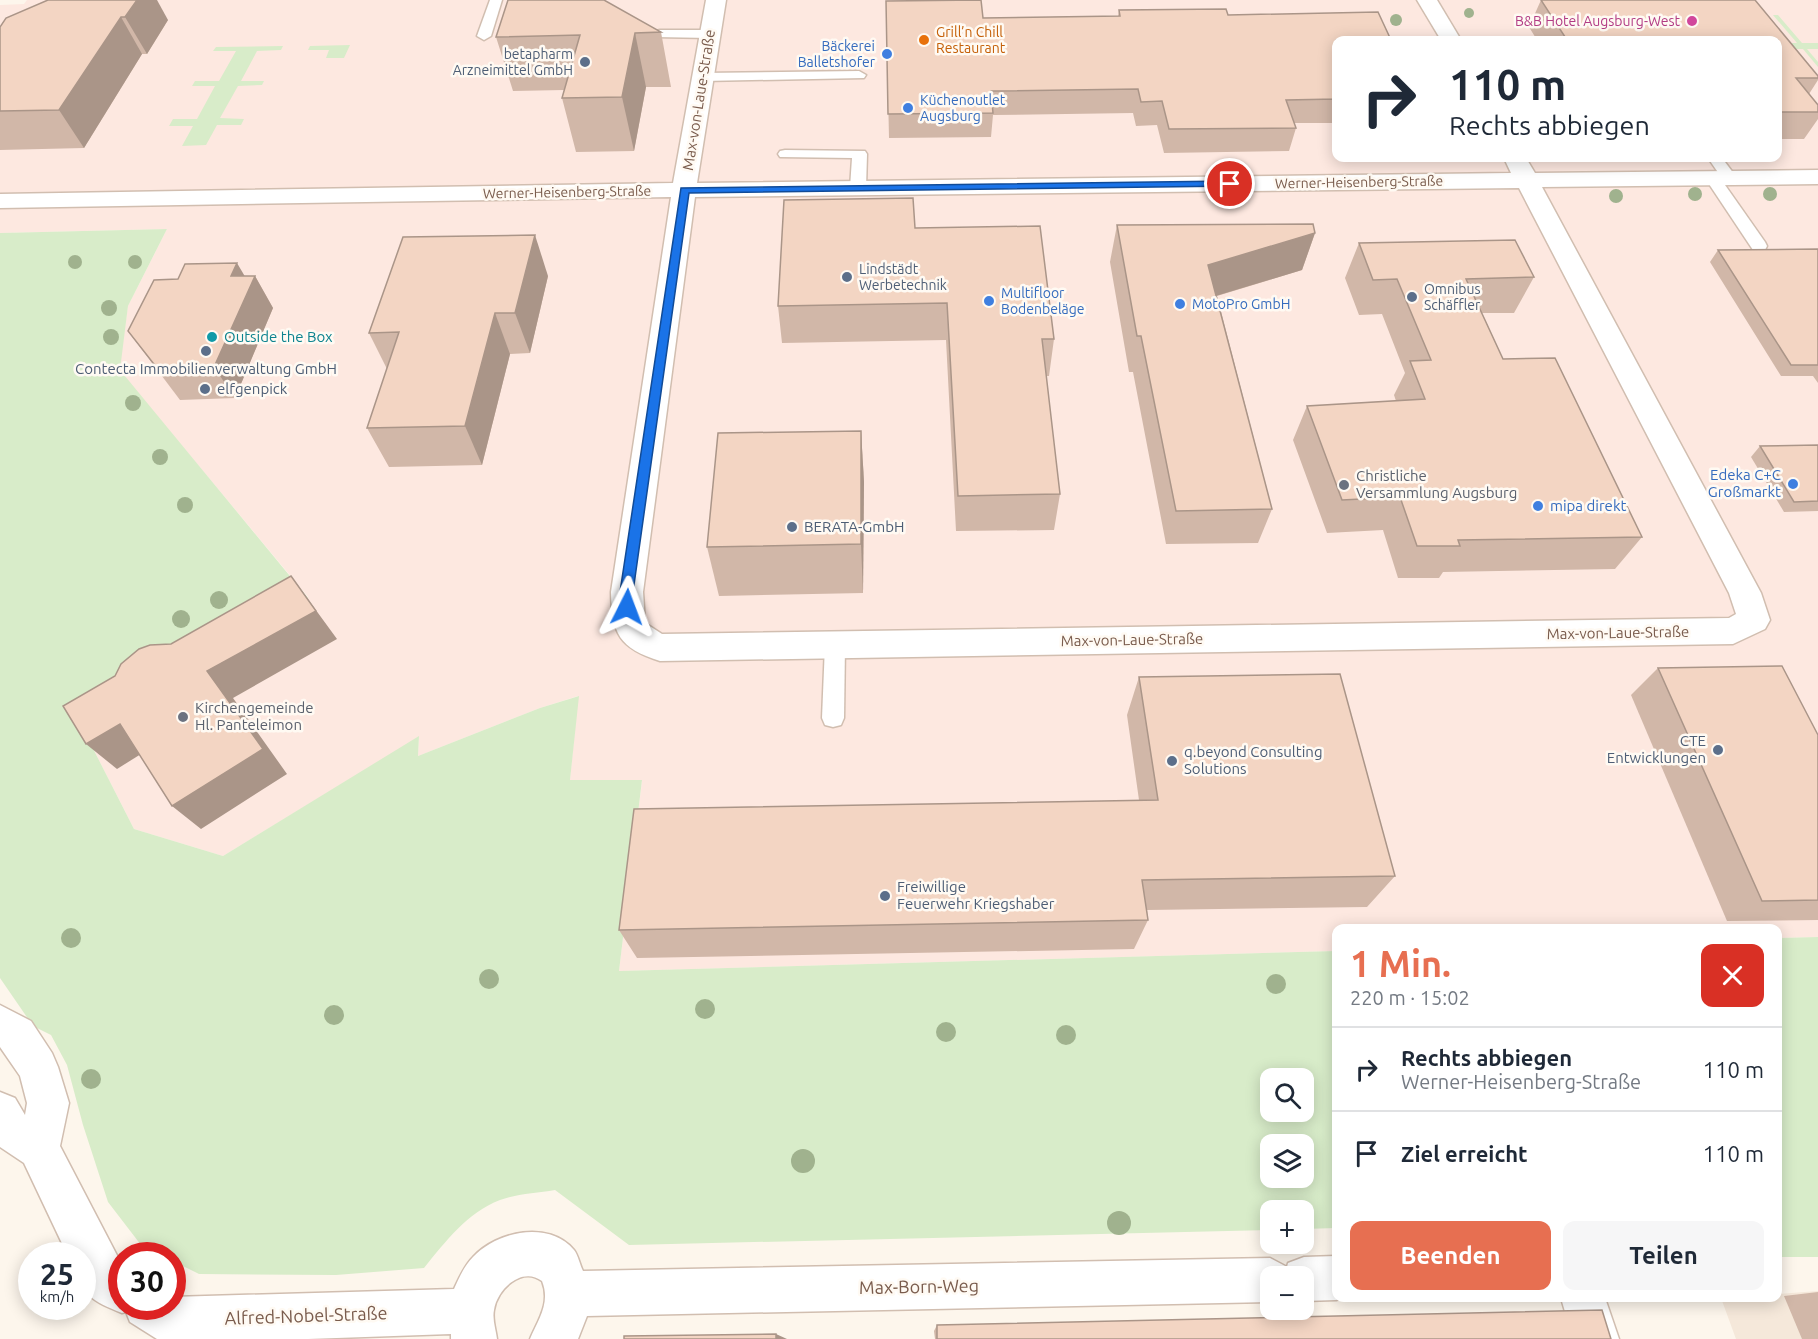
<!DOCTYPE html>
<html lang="de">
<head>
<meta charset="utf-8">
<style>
  body { margin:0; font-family:Ubuntu,sans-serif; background:#f6f6f7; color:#1f2937; height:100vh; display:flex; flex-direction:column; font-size:22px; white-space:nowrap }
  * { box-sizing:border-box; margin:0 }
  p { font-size:20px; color:#747a83 }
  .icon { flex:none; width:33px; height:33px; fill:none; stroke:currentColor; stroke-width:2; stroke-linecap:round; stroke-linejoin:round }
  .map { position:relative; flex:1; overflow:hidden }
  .sheet { position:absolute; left:1332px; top:924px; width:450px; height:378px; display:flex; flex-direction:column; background:#fff; border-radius:12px; box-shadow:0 3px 15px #0003 }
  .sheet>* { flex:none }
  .guide { position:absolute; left:1332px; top:36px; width:450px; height:126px; border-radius:12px; box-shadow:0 3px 15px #0003; background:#fff; color:#1f2937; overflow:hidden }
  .buttons { position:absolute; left:1260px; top:1068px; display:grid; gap:12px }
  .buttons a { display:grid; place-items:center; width:54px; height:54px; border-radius:12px; background:#fff; box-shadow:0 3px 15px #0003; font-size:30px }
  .speed { position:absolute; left:18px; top:1242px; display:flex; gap:12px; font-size:30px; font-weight:700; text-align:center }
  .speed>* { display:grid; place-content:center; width:78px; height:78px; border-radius:50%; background:#fff; box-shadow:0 3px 15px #0003; line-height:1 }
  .speed small { font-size:15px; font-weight:400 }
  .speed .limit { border:9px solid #d22; background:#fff; color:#111 }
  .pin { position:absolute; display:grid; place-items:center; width:51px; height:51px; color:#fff; margin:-26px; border:3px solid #fff; border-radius:50%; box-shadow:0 2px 6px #0007 }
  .me { position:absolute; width:66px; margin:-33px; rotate:3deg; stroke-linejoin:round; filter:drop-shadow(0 0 4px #0008) }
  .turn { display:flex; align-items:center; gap:21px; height:126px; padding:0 18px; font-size:27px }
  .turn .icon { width:78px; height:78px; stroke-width:2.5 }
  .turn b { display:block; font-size:42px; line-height:51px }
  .round { display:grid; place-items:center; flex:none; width:63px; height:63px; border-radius:12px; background:#f6f6f7 }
  .summary { display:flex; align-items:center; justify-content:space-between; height:102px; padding:0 18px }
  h1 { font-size:36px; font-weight:700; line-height:45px; color:#e76f51 }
  .cta { display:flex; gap:12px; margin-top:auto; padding:12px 18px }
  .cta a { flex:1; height:69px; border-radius:12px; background:#e76f51; color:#fff; font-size:24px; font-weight:700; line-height:69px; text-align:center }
  .cta a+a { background:#f6f6f7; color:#1f2937 }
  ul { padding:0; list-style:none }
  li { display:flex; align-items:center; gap:18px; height:84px; padding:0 18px; border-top:2px solid #e0e1e3 }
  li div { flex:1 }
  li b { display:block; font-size:22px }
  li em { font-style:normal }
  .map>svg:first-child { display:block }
  .residential { fill:#f5e8da }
  .commercial { fill:#fde8e0; fill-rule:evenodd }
  .green { fill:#d8ecc9; fill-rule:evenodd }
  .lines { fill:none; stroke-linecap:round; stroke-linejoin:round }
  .lane-casing { stroke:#d1beb0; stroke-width:3 }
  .street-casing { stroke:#d1beb0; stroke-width:3 }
  .lane { fill:#fff; fill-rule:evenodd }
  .street { fill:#fff; fill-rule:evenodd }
  .tree { fill:#a0b28e }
  .wall { fill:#d1b7a8 }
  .shaded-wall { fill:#aa9588 }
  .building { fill:#f3d5c3; stroke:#aa9588; stroke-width:1.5 }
  .route { fill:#1a73e8; stroke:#114b97; stroke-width:1.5 }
  .hotel-dot { fill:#d1479c; stroke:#fffaf3; stroke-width:2 }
  .food-dot { fill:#e8710a; stroke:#fffaf3; stroke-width:2 }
  .shop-dot { fill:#3f7fe0; stroke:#fffaf3; stroke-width:2 }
  .service-dot { fill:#5c6f8a; stroke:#fffaf3; stroke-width:2 }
  .culture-dot { fill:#0f9aa8; stroke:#fffaf3; stroke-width:2 }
  .worship-dot { fill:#6b7280; stroke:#fffaf3; stroke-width:2 }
  .labels { text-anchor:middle; stroke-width:5; stroke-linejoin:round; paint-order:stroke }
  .far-hotel-label { font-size:14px; fill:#b23c85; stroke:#fffaf3; text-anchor:end }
  .far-food-label { font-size:14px; fill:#c56008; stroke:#fffaf3; text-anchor:start }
  .far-shop-label { font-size:14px; fill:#366cbe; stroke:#fffaf3; text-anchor:start }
  .far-service-label { font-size:14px; fill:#4e5e75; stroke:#fffaf3; text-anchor:start }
  .far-street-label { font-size:14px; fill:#7a5c4d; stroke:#fffaf3 }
  .street-label { font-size:15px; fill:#7a5c4d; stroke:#fffaf3 }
  .culture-label { font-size:15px; fill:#0d838f; stroke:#fffaf3; text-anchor:start }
  .service-label { font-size:15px; fill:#4e5e75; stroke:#fffaf3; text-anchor:start }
  .shop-label { font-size:15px; fill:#366cbe; stroke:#fffaf3; text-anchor:end }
  .worship-label { font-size:15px; fill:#5b616d; stroke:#fffaf3; text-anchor:start }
  .near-street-label { font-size:18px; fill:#7a5c4d; stroke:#fffaf3 }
</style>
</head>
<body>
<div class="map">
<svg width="1818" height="1339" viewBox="0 0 1818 1339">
  <rect width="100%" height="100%" fill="#fdf6ec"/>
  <path class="residential" d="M1818,1291V1339H1736L1721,1298H1778V1294Z"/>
  <path class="commercial" d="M27,0H1818V937L1778,938V928H1336V951L619,971L642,781L570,780L578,696L540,708L418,756L419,737L223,856L134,829L79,721L308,597L119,370L128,306L167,229L0,233V5L24,4ZM1336,40H1778V158H1336Z"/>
  <g class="green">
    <path d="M1773,15H1778L1802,43H1818V49H1807L1818,62V67L1803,49H1783L1778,43H1797Z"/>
    <path d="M350,45L344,58H326L329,50H308L310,46Z"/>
    <path d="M283,46L281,50L257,51L241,81H264L262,85L238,86L220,118L244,119L241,125H217L206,145L182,146L193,126H169L173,119H197L215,86H192L195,81H219L236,51H213L216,47Z"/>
    <path d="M167,229L128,306L120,370L308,598L79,721L134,829L223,856L419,736L418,756L540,708L579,696L570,780H642L619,971L1336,951V1228L1304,1229V1210H1270V1230L629,1245L555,1190C537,1193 516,1194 500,1200C467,1213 446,1241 424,1268L336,1275L199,1274L173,1261L172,1256L162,1255L141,1245L108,1202L83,1125L67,1065L51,1035L33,1026L0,978V233ZM1270,1078H1304V1112H1270ZM1270,1144H1304V1178H1270Z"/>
    <path d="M1818,937V1257H1778V938Z"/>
  </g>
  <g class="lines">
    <defs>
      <g id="lane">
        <path d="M490,0H502L491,36L484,40L477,36Z"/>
        <path d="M660,30H710L717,34L710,38L655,37L653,34L655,31Z"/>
        <path d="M859,71L866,75L864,78L703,81L696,77L703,73Z"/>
        <path d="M785,150L865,151L867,154L866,188L858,193L850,188L852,158L780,157L778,154L780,151Z"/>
        <path d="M1708,158H1722L1737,178L1734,181H1724Z"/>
        <path d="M1713,173L1718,175L1765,242L1767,246L1765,250H1753L1705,178Z"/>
        <path d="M835,636L842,639L845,645L844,718L841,725L833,727L825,725L822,718L825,645L828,639Z"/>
      </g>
      <g id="street">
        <path d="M706,0H726L697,183L1511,173L1504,158H1526L1535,173L1818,170V184L1542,187L1761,593L1770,620L1765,629L1733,644L660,661C619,648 612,634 611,592L671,197L0,208V194L673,183ZM1519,188L1729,593L1736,614L1729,618L662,634L645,623L643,592L695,197Z"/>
        <path d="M1417,0H1437L1461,40H1441Z"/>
        <path d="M0,1005L31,1021L52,1053L58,1067L69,1103L60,1146L122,1265V1306H172V1297L454,1289C459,1278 464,1266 473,1257C497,1231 549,1220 574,1250C578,1255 580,1265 583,1271L1270,1258L1287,1267L1288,1263L1304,1257L1336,1256V1298H1343L1336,1300L1304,1301V1276H1270V1302L587,1316L578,1339H530C538,1320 551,1303 542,1281C522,1266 497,1289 494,1310C492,1319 496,1330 497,1339H451V1334L308,1339H157L130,1322L126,1312L122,1313C85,1298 82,1295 82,1256H68L24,1163L0,1147V1092L15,1098L25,1115L27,1103L20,1076L0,1047Z"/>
        <path d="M1561,1298H1605L1619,1339H1573Z"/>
      </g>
    </defs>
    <use href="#lane" class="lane-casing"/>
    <use href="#street" class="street-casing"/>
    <use href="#lane" class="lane"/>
    <use href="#street" class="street"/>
  </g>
  <g class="tree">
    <circle cx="1469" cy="13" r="5"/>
    <circle cx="1396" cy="20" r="6"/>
    <circle cx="1695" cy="194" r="7"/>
    <circle cx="1770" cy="194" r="7"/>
    <circle cx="1616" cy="196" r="7"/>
    <circle cx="75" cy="262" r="7"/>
    <circle cx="135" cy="262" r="7"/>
    <circle cx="109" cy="308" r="8"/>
    <circle cx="111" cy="337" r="8"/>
    <circle cx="133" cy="403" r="8"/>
    <circle cx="160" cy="457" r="8"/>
    <circle cx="185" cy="505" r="8"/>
    <circle cx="219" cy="600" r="9"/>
    <circle cx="181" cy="619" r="9"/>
    <circle cx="71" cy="938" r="10"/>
    <circle cx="489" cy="979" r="10"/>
    <circle cx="1276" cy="984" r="10"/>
    <circle cx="705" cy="1009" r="10"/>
    <circle cx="334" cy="1015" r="10"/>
    <circle cx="946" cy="1032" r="10"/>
    <circle cx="1066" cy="1035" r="10"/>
    <circle cx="91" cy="1079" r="10"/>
    <circle cx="803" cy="1161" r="12"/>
    <circle cx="1119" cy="1223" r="12"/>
  </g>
  <g class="wall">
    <path d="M48,0L168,20L147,54H142L84,148L0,150V27Z"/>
    <path d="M1541,0H1755L1818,76V80L1809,94L1818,105V119L1804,139H1778V40H1537L1529,27Z"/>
    <path d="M886,1L983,18L1118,16L1119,10L1228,15L1336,40V123H1294L1296,128L1289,151L1164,153L1157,125L1136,126L1133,113L993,115L991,137L889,138Z"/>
    <path d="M661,32L671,87H646L634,151L576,152L562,98L564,90L513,91L496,37Z"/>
    <path d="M1117,225L1315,233L1302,270L1217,296L1272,509L1258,543L1166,544L1133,372H1129L1110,262Z"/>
    <path d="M915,228L1054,339L1049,376H1046L1060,494L1054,530L956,531L946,340L782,343L778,306Z"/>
    <path d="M1359,243L1534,277L1514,313H1482L1503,359L1642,537L1615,569L1443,572L1439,578H1398L1383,530L1327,533L1293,440L1307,406L1396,401L1394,395L1405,373L1382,314L1359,315L1345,278Z"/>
    <path d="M1818,249V383L1813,376H1781L1710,262L1718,250Z"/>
    <path d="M245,276H255L273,308L235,398L180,400L128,331Z"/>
    <path d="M548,276L530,353L510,354L482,465L389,467L367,428L387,369L369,333Z"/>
    <path d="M861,431L864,482L863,593L719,596L707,547Z"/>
    <path d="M1818,445V511L1784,512L1751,457L1760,446Z"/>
    <path d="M1658,668L1818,735V920L1727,921L1631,695Z"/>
    <path d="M1139,677L1395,876L1367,907L1147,910L1148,920L1134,949L637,958L619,930L1139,800L1127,715Z"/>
    <path d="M1818,1292V1339H1802L1784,1296Z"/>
    <path d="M937,1325L1611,1339H935L934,1331Z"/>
  </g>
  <g class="shaded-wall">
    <path d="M137,0H157L168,20L147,54L125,17Z"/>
    <path d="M121,17L142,54L84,148L59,110Z"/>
    <path d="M635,33L646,87L634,151L622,97Z"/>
    <path d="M1315,233L1302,270L1199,301L1208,265Z"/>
    <path d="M535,235L548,276L530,353L515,313Z"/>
    <path d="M237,263L250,285L255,276L273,308L235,398L214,367L231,276Z"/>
    <path d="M495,313L510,354L482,465L465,426Z"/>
    <path d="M861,431L864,482L863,593L861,544Z"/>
    <path d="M291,576L337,639L233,698L287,774L201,829L172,806L207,671Z"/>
    <path d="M120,724L149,749L117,769L86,744Z"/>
    <path d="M776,1334L787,1339H776Z"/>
  </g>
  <g class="building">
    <path d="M48,0H137L125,17H121L59,110L0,111V27L6,18Z"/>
    <path d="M508,0H604L661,32L635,33L622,97L562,98L580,35L496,37Z"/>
    <path d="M981,0L983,18L1120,16L1119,10L1226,9L1228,15L1378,12L1391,40H1336V99L1286,100L1296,128L1169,129L1162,101L1141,102L1138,89L991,91L993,113L888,114L886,1Z"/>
    <path d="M1541,0H1755L1818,76V78H1796L1818,105V112H1778V40H1567Z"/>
    <path d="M913,198L915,228L1040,226L1054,339H1042L1060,494L958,496L947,303L778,306L784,200Z"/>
    <path d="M1313,224L1315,233L1208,265L1272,509L1176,511L1141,336H1137L1117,225Z"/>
    <path d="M535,235L515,313H495L465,426L367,428L399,332L369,333L403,237Z"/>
    <path d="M1515,240L1534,277L1466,279L1503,359L1555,358L1642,537L1458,540L1460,546H1417L1400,497L1342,500L1307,406L1425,399L1410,361L1431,360L1397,279L1373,280L1359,243Z"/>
    <path d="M1818,249V365H1791L1718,250Z"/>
    <path d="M237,263L231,276H255L214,367L157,368L128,331L154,280L178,279L185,264Z"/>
    <path d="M861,431V544L707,547L718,433Z"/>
    <path d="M1818,445V501L1794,502L1760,446Z"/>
    <path d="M291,576L316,611L207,671L263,749L172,806L120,724L86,744L63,706L115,676L121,664L139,649L150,645L171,644Z"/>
    <path d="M1782,666L1818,735V900L1762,901L1658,668Z"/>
    <path d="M1340,674L1395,876L1142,880L1148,920L619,930L634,809L1158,800L1139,677Z"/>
    <path d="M1602,1310L1611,1339H937V1325Z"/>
    <path d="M776,1334V1339H624V1336Z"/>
  </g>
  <path class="route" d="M1230,181L1234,182V186L689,193L633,592L634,607L627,612L622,610L620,592L681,188Z"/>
  <circle class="hotel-dot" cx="1692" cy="21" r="6"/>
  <circle class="food-dot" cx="924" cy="40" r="6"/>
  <g class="shop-dot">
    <circle cx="887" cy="54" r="6"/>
    <circle cx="908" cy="108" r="6"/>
    <circle cx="989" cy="301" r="6"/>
    <circle cx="1180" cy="304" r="6"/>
    <circle cx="1793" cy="484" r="6"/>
    <circle cx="1538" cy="506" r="6"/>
  </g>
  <g class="service-dot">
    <circle cx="585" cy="62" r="6"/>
    <circle cx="847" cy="277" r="6"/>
    <circle cx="1412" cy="297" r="6"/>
    <circle cx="206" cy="351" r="6"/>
    <circle cx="205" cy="389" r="6"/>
    <circle cx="792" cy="527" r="6"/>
    <circle cx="1718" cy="750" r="6"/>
    <circle cx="1172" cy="761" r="6"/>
    <circle cx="885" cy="896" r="6"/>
  </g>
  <circle class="culture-dot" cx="212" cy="337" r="6"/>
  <g class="worship-dot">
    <circle cx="1344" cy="485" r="6"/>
    <circle cx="183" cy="717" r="6"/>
  </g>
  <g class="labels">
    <g class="far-hotel-label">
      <text x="1680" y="26">B&amp;B Hotel Augsburg-West</text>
    </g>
    <g class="far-food-label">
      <text x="936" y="37">Grill’n Chill<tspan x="936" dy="16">Restaurant</tspan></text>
    </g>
    <g class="far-shop-label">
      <text x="875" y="51" text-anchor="end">Bäckerei<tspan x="875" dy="16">Balletshofer</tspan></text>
      <text x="920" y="105">Küchenoutlet<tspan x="920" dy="16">Augsburg</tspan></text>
      <text x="1001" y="298">Multifloor<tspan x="1001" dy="16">Bodenbeläge</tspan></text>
      <text x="1192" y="309">MotoPro GmbH</text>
    </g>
    <g class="far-service-label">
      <text x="573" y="59" text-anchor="end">betapharm<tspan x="573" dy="16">Arzneimittel GmbH</tspan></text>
      <text x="859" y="274">Lindstädt<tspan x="859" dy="16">Werbetechnik</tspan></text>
      <text x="1424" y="294">Omnibus<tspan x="1424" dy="16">Schäffler</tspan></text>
    </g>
    <g class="far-street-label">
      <text transform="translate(1359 182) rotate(-1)" y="5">Werner-Heisenberg-Straße</text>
      <text transform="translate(567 192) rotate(-1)" y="5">Werner-Heisenberg-Straße</text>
    </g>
    <g class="street-label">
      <text transform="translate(699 100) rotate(-81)" y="5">Max-von-Laue-Straße</text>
      <text transform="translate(1618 633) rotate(-1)" y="5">Max-von-Laue-Straße</text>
      <text transform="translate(1132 640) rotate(-1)" y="5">Max-von-Laue-Straße</text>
    </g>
    <g class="culture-label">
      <text x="224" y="342">Outside the Box</text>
    </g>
    <g class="service-label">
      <text x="206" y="374" text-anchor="middle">Contecta Immobilienverwaltung GmbH</text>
      <text x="217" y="394">elfgenpick</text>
      <text x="804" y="532">BERATA-GmbH</text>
      <text x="1706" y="746" text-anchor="end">CTE<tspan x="1706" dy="17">Entwicklungen</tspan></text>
      <text x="1184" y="757">q.beyond Consulting<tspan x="1184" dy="17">Solutions</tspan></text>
      <text x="897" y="892">Freiwillige<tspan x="897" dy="17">Feuerwehr Kriegshaber</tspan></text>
    </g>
    <g class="shop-label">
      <text x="1781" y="480">Edeka C+C<tspan x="1781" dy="17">Großmarkt</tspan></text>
      <text x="1550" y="511" text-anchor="start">mipa direkt</text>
    </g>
    <g class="worship-label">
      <text x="1356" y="481">Christliche<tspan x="1356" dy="17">Versammlung Augsburg</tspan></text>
      <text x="195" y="713">Kirchengemeinde<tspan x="195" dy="17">Hl. Panteleimon</tspan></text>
    </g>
    <g class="near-street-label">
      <text transform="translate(919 1287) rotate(-1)" y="6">Max-Born-Weg</text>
      <text transform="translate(306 1316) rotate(-2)" y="6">Alfred-Nobel-Straße</text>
    </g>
  </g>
</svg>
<div class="buttons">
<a><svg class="icon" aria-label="search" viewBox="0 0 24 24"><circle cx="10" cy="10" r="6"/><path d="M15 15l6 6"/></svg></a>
<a><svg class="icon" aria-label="layers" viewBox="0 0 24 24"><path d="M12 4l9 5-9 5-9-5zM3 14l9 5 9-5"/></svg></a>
<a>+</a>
<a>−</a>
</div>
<div class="speed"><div>25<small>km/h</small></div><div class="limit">30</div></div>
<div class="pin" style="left:1230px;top:184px;background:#d93025"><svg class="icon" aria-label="arrive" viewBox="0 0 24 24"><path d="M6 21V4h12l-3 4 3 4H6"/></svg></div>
<svg class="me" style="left:627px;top:607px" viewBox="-20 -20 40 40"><path d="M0-17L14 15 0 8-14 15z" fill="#1a73e8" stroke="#fff" stroke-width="4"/></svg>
<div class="guide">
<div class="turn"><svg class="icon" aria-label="right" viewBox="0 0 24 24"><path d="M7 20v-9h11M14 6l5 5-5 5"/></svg><div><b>110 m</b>Rechts abbiegen</div></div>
</div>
<section class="sheet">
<div class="summary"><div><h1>1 Min.</h1><p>220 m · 15:02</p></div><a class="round" style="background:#d93025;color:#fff"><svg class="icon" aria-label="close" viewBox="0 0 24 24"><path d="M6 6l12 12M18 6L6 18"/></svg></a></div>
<ul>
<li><svg class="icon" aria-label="right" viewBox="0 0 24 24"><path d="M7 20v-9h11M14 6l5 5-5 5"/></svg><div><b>Rechts abbiegen</b><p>Werner-Heisenberg-Straße</p></div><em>110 m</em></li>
<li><svg class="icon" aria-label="arrive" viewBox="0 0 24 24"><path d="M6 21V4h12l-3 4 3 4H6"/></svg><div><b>Ziel erreicht</b></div><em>110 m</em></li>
</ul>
<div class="cta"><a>Beenden</a><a>Teilen</a></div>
</section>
</div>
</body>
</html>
